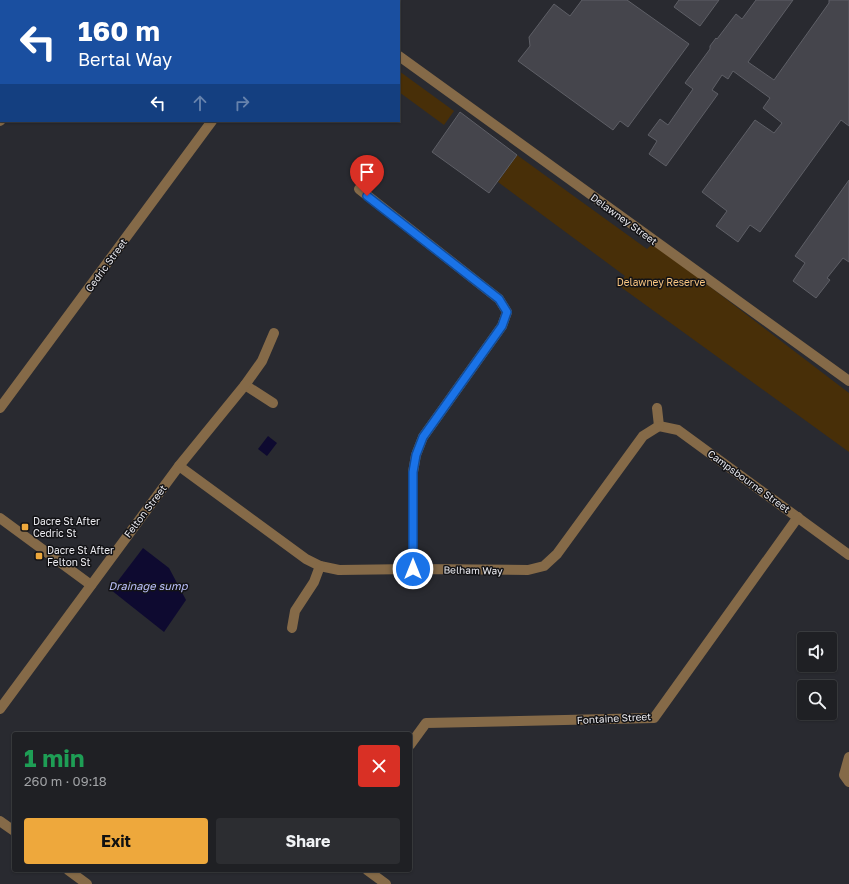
<!DOCTYPE html>
<html lang="en">
<head>
<meta charset="utf-8">
<style>
  body { margin:0; font-family:"Golos Text",sans-serif; background:#2c2d31; color:#f1f3f6; height:100vh; display:flex; flex-direction:column; font-size:15px; white-space:nowrap }
  * { box-sizing:border-box; margin:0 }
  p { font-size:13px; color:#a1a3a6 }
  .icon { flex:none; width:22px; height:22px; fill:none; stroke:currentColor; stroke-width:2; stroke-linecap:round; stroke-linejoin:round }
  .map { position:relative; flex:1; overflow:hidden }
  .side { position:absolute; left:12px; top:732px; width:400px; height:140px; display:flex; flex-direction:column; background:#1f2024; border-radius:4px; box-shadow:0 1px 3px #0004,0 0 0 1px #3c3e41 }
  .side>* { flex:none }
  .guide { position:absolute; left:0px; top:0px; width:400px; height:122px; box-shadow:0 1px 3px #0004,0 0 0 1px #3c3e41; background:#1a4fa0; color:#fff; overflow:hidden }
  .fabs { position:absolute; left:797px; top:632px; display:grid; gap:8px }
  .fabs a { display:grid; place-items:center; width:40px; height:40px; border-radius:4px; background:#1f2024; box-shadow:0 1px 3px #0004,0 0 0 1px #3c3e41; font-size:20px }
  .pin { position:absolute; display:grid; place-items:center; width:34px; height:34px; color:#fff; margin:-41px -17px; border-radius:50% 50% 50% 0; rotate:-45deg; box-shadow:0 0 4px #0007 }
  .pin .icon { rotate:45deg }
  .me { position:absolute; width:44px; margin:-22px; rotate:0deg; stroke-linejoin:round; filter:drop-shadow(0 0 3px #0008) }
  .turn { display:flex; align-items:center; gap:14px; height:84px; padding:0 12px; font-size:18px }
  .turn .icon { width:52px; height:52px; stroke-width:2.5 }
  .turn b { display:block; font-size:28px; line-height:34px }
  .lanes { display:flex; align-items:center; height:38px; padding:0 12px; background:#0003; justify-content:center; gap:20px; direction:ltr }
  .lanes .off { opacity:.35 }
  .round { display:grid; place-items:center; flex:none; width:42px; height:42px; border-radius:4px; background:#2c2d31 }
  .head { display:flex; align-items:center; justify-content:space-between; height:68px; padding:0 12px }
  h1 { font-size:24px; font-weight:700; line-height:30px; color:#1e9e55 }
  .primary-button { display:flex; gap:8px; margin-top:auto; padding:8px 12px }
  .primary-button a { flex:1; height:46px; border-radius:4px; background:#eea83c; color:#111; font-size:16px; font-weight:700; line-height:46px; text-align:center }
  .primary-button a+a { background:#2c2d31; color:#f1f3f6 }
  .map>svg:first-child { display:block }
  .green { fill:#482f08 }
  .water { fill:#0e0a30 }
  .building { fill:#45454c; stroke:#5e5f66 }
  .lines { fill:none; stroke-linecap:round; stroke-linejoin:round }
  .minor { stroke:#856a48; stroke-width:10 }
  .route-casing { stroke:#114b97; stroke-width:10 }
  .route { stroke:#1a73e8; stroke-width:7 }
  .poi-dot { fill:#eea83c; stroke:#131316; stroke-width:1.5 }
  .labels { text-anchor:middle; stroke-width:3; stroke-linejoin:round; paint-order:stroke }
  .street-label { font-size:10px; fill:#eaeaef; stroke:#131316 }
  .park-label { font-size:10px; fill:#f8c581; stroke:#131316 }
  .poi-label { font-size:10px; fill:#eaeaef; stroke:#131316; text-anchor:start }
  .water-label { font-size:11px; font-style:italic; fill:#bbc0fb; stroke:#131316 }
</style>
</head>
<body>
<div class="map">
<svg width="849" height="884" viewBox="0 0 849 884">
  <rect width="100%" height="100%" fill="#292a30"/>
  <g class="green">
    <path d="M399,71L454,111L444,125L399,92Z"/>
    <path d="M517,155L647,249L653,243L849,393V452L618,285L625,276L498,182Z"/>
  </g>
  <g class="water">
    <path d="M268,436L277,443L267,456L258,449Z"/>
    <path d="M143,548L169,568L186,600L164,632L111,590Z"/>
  </g>
  <g class="building">
    <path d="M582,0H627L689,44L628,127L620,121L613,130L518,61L530,46L529,37L554,4L570,16Z"/>
    <path d="M679,0H719L700,26L674,7Z"/>
    <path d="M756,0H793L748,62L774,80L829,3V0H849V126L841,120L760,232L750,225L738,242L716,226L727,211L702,192L755,120L774,133L782,123L763,108L770,98L733,71L728,79L722,75L712,90L718,94L666,166L649,154L657,141L648,135L660,119L668,125L693,89L685,83L710,49V46L716,38L717,39L736,14L742,19Z"/>
    <path d="M460,112L517,155L489,193L432,152Z"/>
    <path d="M849,180V262L843,258L827,278L830,280L816,298L793,281L805,263L795,256Z"/>
  </g>
  <g class="lines">
    <g class="minor">
      <path d="M322,0L324,1"/>
      <path d="M91,1L92,0"/>
      <path d="M399,56L849,381"/>
      <path d="M0,79L1,80"/>
      <path d="M0,121L1,120"/>
      <path d="M359,189L499,299L507,312L502,326L423,437L416,455L413,472V569"/>
      <path d="M245,385L273,403"/>
      <path d="M0,408L212,121"/>
      <path d="M657,408L659,426L678,430L849,555"/>
      <path d="M179,466L306,559L320,566L339,570L413,569L528,570L544,566L557,554L643,436L659,426"/>
      <path d="M0,518L91,585"/>
      <path d="M292,628L295,611L314,582L320,566"/>
      <path d="M0,709L179,466L245,385L262,361L274,333"/>
      <path d="M410,745L426,723L654,718L798,517"/>
      <path d="M849,757L844,775L849,782"/>
      <path d="M0,821L14,831"/>
      <path d="M68,870L87,884"/>
      <path d="M367,870L386,884"/>
    </g>
  </g>
  <g class="lines">
    <defs>
      <path id="route" d="M367,196L499,299L507,312L502,326L423,437L416,455L413,472V569"/>
    </defs>
    <use href="#route" class="route-casing"/>
    <use href="#route" class="route"/>
  </g>
  <g class="poi-dot">
    <rect x="21" y="523" width="8" height="8" rx="2"/>
    <rect x="35" y="552" width="8" height="8" rx="2"/>
  </g>
  <g class="labels">
    <g class="street-label">
      <text transform="translate(624 219) rotate(36)" y="4">Delawney Street</text>
      <text transform="translate(106 265) rotate(-54)" y="4">Cedric Street</text>
      <text transform="translate(749 481) rotate(36)" y="4">Campsbourne Street</text>
      <text transform="translate(145 511) rotate(-53)" y="4">Felton Street</text>
      <text transform="translate(473 570) rotate(1)" y="4">Belham Way</text>
      <text transform="translate(614 718) rotate(-3)" y="4">Fontaine Street</text>
    </g>
    <g class="park-label">
      <text x="661" y="286">Delawney Reserve</text>
    </g>
    <g class="poi-label">
      <text x="33" y="525">Dacre St After<tspan x="33" dy="12">Cedric St</tspan></text>
      <text x="47" y="554">Dacre St After<tspan x="47" dy="12">Felton St</tspan></text>
    </g>
    <g class="water-label">
      <text x="148" y="590">Drainage sump</text>
    </g>
  </g>
</svg>
<div class="fabs">
<a><svg class="icon" aria-label="sound" viewBox="0 0 24 24"><path d="M4 9h4l5-4v14l-5-4H4zM17 9q2 3 0 6"/></svg></a>
<a><svg class="icon" aria-label="search" viewBox="0 0 24 24"><circle cx="10" cy="10" r="6"/><path d="M15 15l6 6"/></svg></a>
</div>
<div class="pin" style="left:367px;top:196px;background:#d93025"><svg class="icon" aria-label="arrive" viewBox="0 0 24 24"><path d="M6 21V4h12l-3 4 3 4H6"/></svg></div>
<svg class="me" style="left:413px;top:569px" viewBox="-20 -20 40 40"><circle r="17" fill="#1a73e8" stroke="#fff" stroke-width="3"/><path d="M0-11L8 9 0 5-8 9z" fill="#fff"/></svg>
<div class="guide">
<div class="turn"><svg class="icon" aria-label="left" viewBox="0 0 24 24"><path d="M17 20v-9H6M10 6l-5 5 5 5"/></svg><div><b>160 m</b>Bertal Way</div></div>
<div class="lanes"><svg class="icon" aria-label="left" viewBox="0 0 24 24"><path d="M17 20v-9H6M10 6l-5 5 5 5"/></svg><svg class="icon off" aria-label="ahead" viewBox="0 0 24 24"><path d="M12 20V5M6 11l6-6 6 6"/></svg><svg class="icon off" aria-label="right" viewBox="0 0 24 24"><path d="M7 20v-9h11M14 6l5 5-5 5"/></svg></div>
</div>
<section class="side">
<div class="head"><div><h1>1 min</h1><p>260 m · 09:18</p></div><a class="round" style="background:#d93025;color:#fff"><svg class="icon" aria-label="close" viewBox="0 0 24 24"><path d="M6 6l12 12M18 6L6 18"/></svg></a></div>
<div class="primary-button"><a>Exit</a><a>Share</a></div>
</section>
</div>
</body>
</html>
